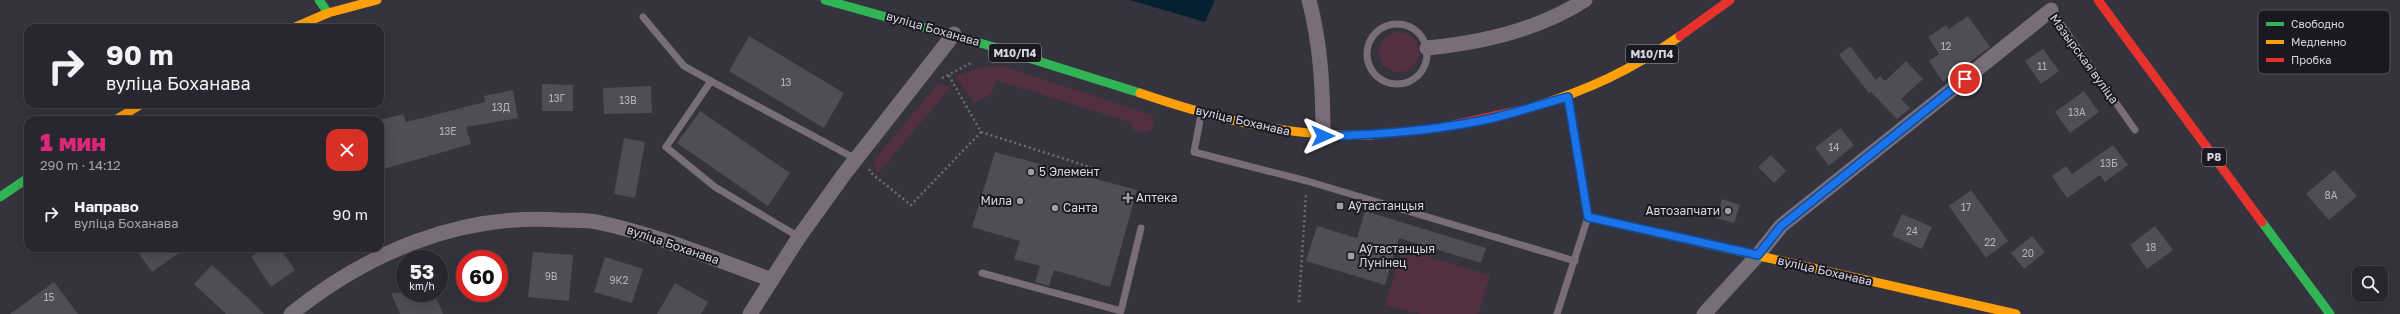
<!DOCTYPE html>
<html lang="ru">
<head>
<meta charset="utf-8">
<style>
  body { margin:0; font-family:"Golos Text",sans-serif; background:#302e36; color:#f1f3f6; height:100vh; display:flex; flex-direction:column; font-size:15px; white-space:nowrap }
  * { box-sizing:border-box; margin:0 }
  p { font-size:13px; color:#a5a5aa }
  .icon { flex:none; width:22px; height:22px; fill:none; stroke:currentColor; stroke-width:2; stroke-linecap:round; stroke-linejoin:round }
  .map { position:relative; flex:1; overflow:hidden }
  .details { position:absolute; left:24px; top:116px; width:360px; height:136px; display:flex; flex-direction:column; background:#28262e; border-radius:12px; box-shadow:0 4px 16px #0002,0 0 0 1px #44434a }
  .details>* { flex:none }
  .top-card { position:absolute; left:24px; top:24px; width:360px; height:84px; border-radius:12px; box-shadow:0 4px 16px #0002,0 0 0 1px #44434a; background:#28262e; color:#f1f3f6; overflow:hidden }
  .fabs { position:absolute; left:2352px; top:266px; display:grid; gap:8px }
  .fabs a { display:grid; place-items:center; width:36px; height:36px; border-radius:8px; background:#28262e; box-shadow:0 4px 16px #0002,0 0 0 1px #44434a; font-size:20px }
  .speed { position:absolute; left:396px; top:250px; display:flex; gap:8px; font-size:20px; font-weight:700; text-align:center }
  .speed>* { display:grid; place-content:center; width:52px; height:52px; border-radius:50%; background:#28262e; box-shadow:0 4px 16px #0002,0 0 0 1px #44434a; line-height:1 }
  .speed small { font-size:10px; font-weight:400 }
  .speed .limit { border:6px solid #d22; background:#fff; color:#111 }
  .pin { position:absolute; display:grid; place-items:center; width:34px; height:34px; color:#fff; margin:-17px; border:2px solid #fff; border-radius:50%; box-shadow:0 1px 4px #0007 }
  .me { position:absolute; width:44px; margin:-22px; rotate:90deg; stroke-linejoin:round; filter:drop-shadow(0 0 3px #0008) }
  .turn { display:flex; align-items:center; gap:14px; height:84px; padding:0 16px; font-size:18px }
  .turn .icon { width:52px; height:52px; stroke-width:2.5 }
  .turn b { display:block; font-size:28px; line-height:34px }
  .round { display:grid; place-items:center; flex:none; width:42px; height:42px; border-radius:12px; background:#302e36 }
  .overview { display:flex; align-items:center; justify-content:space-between; height:68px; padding:0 16px }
  h1 { font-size:24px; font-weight:800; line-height:30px; color:#db2777 }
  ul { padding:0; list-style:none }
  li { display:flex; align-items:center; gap:12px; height:60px; padding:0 16px }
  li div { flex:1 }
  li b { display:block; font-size:15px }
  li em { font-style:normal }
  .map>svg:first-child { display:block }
  .green { fill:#533040 }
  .water { fill:#052031 }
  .building { fill:#4d4e56 }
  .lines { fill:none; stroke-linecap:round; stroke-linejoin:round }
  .path { stroke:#716a74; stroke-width:2.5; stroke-dasharray:2 3; stroke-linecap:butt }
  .lane { stroke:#786e7a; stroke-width:7 }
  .street { stroke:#786e7a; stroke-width:15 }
  .fast { stroke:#30b455; stroke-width:9 }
  .slow { stroke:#ff9f0a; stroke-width:9 }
  .jam { stroke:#e5322d; stroke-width:9 }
  .route-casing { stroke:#114b97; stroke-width:10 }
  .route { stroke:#1a73e8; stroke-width:7 }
  .poi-dot { fill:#9f9da8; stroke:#1a1821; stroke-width:1.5 }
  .labels { text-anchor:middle; stroke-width:4; stroke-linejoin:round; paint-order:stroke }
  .number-label { font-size:10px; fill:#b5b4bf }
  .shield { fill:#1a1821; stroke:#9f9da8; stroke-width:1 }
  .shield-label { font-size:11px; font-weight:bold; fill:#d8d6e2 }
  .street-label { font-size:12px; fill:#d8d6e2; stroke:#1a1821 }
  .poi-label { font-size:12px; fill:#d8d6e2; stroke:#1a1821; text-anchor:start }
  .key { fill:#1a1821; stroke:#53515b; stroke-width:1 }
  .key-label { font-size:11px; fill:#d8d6e2 }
</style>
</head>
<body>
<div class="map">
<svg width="2400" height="314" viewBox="0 0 2400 314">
  <rect width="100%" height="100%" fill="#35333d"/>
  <g class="green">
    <circle cx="1399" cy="52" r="20"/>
    <path d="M987,66H1002L1152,115C1159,132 1144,135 1131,129L1132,123L996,80L991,94L974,103L955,76Z"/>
    <path d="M942,84L950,88L878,173L873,164L875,159L937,85Z"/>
    <path d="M1402,249L1490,275L1478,314H1420L1385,305Z"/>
  </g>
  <path class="water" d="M1130,0H1215L1205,22Z"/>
  <g class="building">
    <path d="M1968,16L1990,47L1943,82L1929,61L1939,54L1928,37L1946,25L1949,29Z"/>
    <path d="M2369,25L2391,50L2367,71L2345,46Z"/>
    <path d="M749,36L844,93L824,128L729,71Z"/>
    <path d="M1850,46L1876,80L1880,76L1885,81L1906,61L1923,79L1901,99L1910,108L1897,119L1871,92L1869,93L1839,55Z"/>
    <path d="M2043,49L2059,71L2041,84L2025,61Z"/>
    <path d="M542,84L573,85V111H542Z"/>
    <path d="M651,86L652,113L604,114L603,88Z"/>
    <path d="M513,90L518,118L466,127L471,144L380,170V120L403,114L406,122L485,102L484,96Z"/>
    <path d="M2084,91L2099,112L2070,133L2055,112Z"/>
    <path d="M700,111L790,173L768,206L677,143Z"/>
    <path d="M1840,128L1854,145L1829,166L1815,148Z"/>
    <path d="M624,138L645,142L635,198L614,194Z"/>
    <path d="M2113,145L2128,165L2105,182L2100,175L2067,198L2052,176L2066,166L2072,174Z"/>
    <path d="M995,152L1137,190L1110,287L1054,270L1049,286L1035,282L1040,266L1014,259L1020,241L972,227Z"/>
    <path d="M1771,155L1786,171L1774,183L1758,167Z"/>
    <path d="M2334,170L2357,196L2329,220L2306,194Z"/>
    <path d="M1971,190L2008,241L1986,258L1949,206Z"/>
    <path d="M1722,199L1740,205L1734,223L1716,218Z"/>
    <path d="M1365,211L1486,248L1481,263L1399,238L1385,285L1306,261L1317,226L1357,238Z"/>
    <path d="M1902,214L1932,227L1922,249L1892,236Z"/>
    <path d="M2155,226L2173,250L2147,269L2130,245Z"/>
    <path d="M2032,236L2045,252L2024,269L2011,253Z"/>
    <path d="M135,248H186L152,272Z"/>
    <path d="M264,248H280L295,270L271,287L251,257Z"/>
    <path d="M533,252L573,255L569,301L528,297Z"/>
    <path d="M605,257L643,269L632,303L594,292Z"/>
    <path d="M212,265L250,300L264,314H226L194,284Z"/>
    <path d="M54,282L78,314H10Z"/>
    <path d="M675,283L708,302L701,314H657Z"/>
    <path d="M391,293H434L443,314H400Z"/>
  </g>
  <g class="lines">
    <g class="path">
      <path d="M942,78L971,63"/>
      <path d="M981,132L1093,168"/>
      <path d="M869,169L871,173L911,205L981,132L948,74"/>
      <path d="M1299,302L1306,194"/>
    </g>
    <g class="lane">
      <path d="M2051,10L2135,130"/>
      <path d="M643,17L684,66L711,81"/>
      <circle cx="1397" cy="54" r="30"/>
      <path d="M1201,115L1194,152L1307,181L1575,261"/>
      <path d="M799,237L715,187L666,147L711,81L856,159"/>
      <path d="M982,273L1121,311L1141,228"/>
      <path d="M1557,314L1588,217"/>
    </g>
    <g class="street">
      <path d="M1309,0C1321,45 1323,90 1323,136"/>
      <path d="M1427,48C1481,43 1538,30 1585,0"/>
      <path d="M291,314C368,252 461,213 561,220C573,220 586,220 597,222C658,235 715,259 772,280"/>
      <path d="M750,314L799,237L845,173L954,34"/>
      <path d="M1704,314L1758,255L1781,226L2051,10"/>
    </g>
    <g class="fast">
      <path d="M319,0L328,13"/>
      <path d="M825,0L987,45L1140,93"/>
      <path d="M1568,97L1588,217L1764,257"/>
      <path d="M0,197L28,178"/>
      <path d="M2262,222L2330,314"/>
    </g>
    <g class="slow">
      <path d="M293,28L328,13L377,0"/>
      <path d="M1140,93C1216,119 1291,138 1372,135"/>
      <path d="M1530,108C1588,90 1630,71 1680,36"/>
      <path d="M115,120L142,104"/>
      <path d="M1764,257L2016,314"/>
    </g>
    <g class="jam">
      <path d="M2098,0L2262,222"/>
      <path d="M1680,36L1730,0"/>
      <path d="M1372,135L1440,128L1530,108"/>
    </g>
  </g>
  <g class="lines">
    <defs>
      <path id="route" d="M1323,136C1379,135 1434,131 1489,119C1515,113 1541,104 1568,97L1588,217L1758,255L1781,226L1965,79"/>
    </defs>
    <use href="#route" class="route-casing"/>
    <use href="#route" class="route"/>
  </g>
  <g class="poi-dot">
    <circle cx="1031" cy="172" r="4"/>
    <path d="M1126 192h4v4h4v4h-4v4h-4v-4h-4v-4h4z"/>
    <circle cx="1020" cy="201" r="4"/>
    <rect x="1336" y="202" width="8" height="8" rx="2"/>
    <circle cx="1055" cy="208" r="4"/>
    <circle cx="1728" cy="211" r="4"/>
    <rect x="1347" y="252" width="8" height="8" rx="2"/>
  </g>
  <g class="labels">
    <g class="number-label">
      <text x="1946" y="50">12</text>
      <text x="2042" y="70">11</text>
      <text x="786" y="86">13</text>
      <text x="557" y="102">13Г</text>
      <text x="628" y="104">13В</text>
      <text x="501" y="111">13Д</text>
      <text x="2077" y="116">13А</text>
      <text x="448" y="135">13Е</text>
      <text x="1834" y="151">14</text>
      <text x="2109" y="167">13Б</text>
      <text x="2331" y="199">8А</text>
      <text x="1966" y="211">17</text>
      <text x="1912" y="235">24</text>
      <text x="1990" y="246">22</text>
      <text x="2151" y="251">18</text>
      <text x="2028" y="257">20</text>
      <text x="551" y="280">9В</text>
      <text x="619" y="284">9К2</text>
      <text x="49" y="301">15</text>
    </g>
    <g class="shield">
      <rect x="989" y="44" width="52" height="18" rx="3"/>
      <rect x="1626" y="45" width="52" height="18" rx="3"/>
      <rect x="2202" y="148" width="24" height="18" rx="3"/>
    </g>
    <g class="shield-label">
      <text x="1015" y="57">М10/П4</text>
      <text x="1652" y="58">М10/П4</text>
      <text x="2214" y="161">Р8</text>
    </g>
    <g class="street-label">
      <text transform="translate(933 29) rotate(16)" y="4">вуліца Боханава</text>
      <text transform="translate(2084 59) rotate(54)" y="4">Мазырская вуліца</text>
      <text transform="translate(1243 121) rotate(13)" y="4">вуліца Боханава</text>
      <text transform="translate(673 245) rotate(19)" y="4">вуліца Боханава</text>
      <text transform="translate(1825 271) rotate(13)" y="4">вуліца Боханава</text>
    </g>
    <g class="poi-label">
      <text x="1039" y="176">5 Элемент</text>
      <text x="1136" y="202">Аптека</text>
      <text x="1012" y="205" text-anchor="end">Мила</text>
      <text x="1348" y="210">Аўтастанцыя</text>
      <text x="1063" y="212">Санта</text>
      <text x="1720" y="215" text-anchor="end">Автозапчати</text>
      <text x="1359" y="253">Аўтастанцыя<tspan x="1359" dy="14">Лунінец</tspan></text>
    </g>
  </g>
  <rect x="2258" y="10" width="132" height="64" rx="6" class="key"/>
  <rect x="2266" y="22" width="18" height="4" fill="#30b455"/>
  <rect x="2266" y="40" width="18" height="4" fill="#ff9f0a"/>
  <rect x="2266" y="58" width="18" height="4" fill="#e5322d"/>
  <g class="key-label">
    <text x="2291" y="28">Свободно</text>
    <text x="2291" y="46">Медленно</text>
    <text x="2291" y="64">Пробка</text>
  </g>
</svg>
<div class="fabs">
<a><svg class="icon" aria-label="search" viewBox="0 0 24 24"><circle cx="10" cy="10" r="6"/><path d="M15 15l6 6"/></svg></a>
</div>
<div class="speed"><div>53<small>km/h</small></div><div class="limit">60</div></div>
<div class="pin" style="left:1965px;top:79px;background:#d93025"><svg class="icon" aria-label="arrive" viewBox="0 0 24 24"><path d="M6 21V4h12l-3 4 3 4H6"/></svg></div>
<svg class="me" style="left:1323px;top:136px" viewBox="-20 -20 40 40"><path d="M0-17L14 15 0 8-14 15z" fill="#1a73e8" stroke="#fff" stroke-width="4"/></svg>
<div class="top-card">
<div class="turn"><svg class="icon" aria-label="right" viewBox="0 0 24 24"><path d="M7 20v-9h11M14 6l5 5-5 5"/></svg><div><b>90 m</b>вуліца Боханава</div></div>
</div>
<section class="details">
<div class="overview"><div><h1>1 мин</h1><p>290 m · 14:12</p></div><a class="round" style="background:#d93025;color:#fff"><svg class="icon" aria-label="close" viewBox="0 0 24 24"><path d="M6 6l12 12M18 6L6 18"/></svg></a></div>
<ul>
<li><svg class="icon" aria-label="right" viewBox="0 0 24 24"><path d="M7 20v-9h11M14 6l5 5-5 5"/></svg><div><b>Направо</b><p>вуліца Боханава</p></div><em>90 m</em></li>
</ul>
</section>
</div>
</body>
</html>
